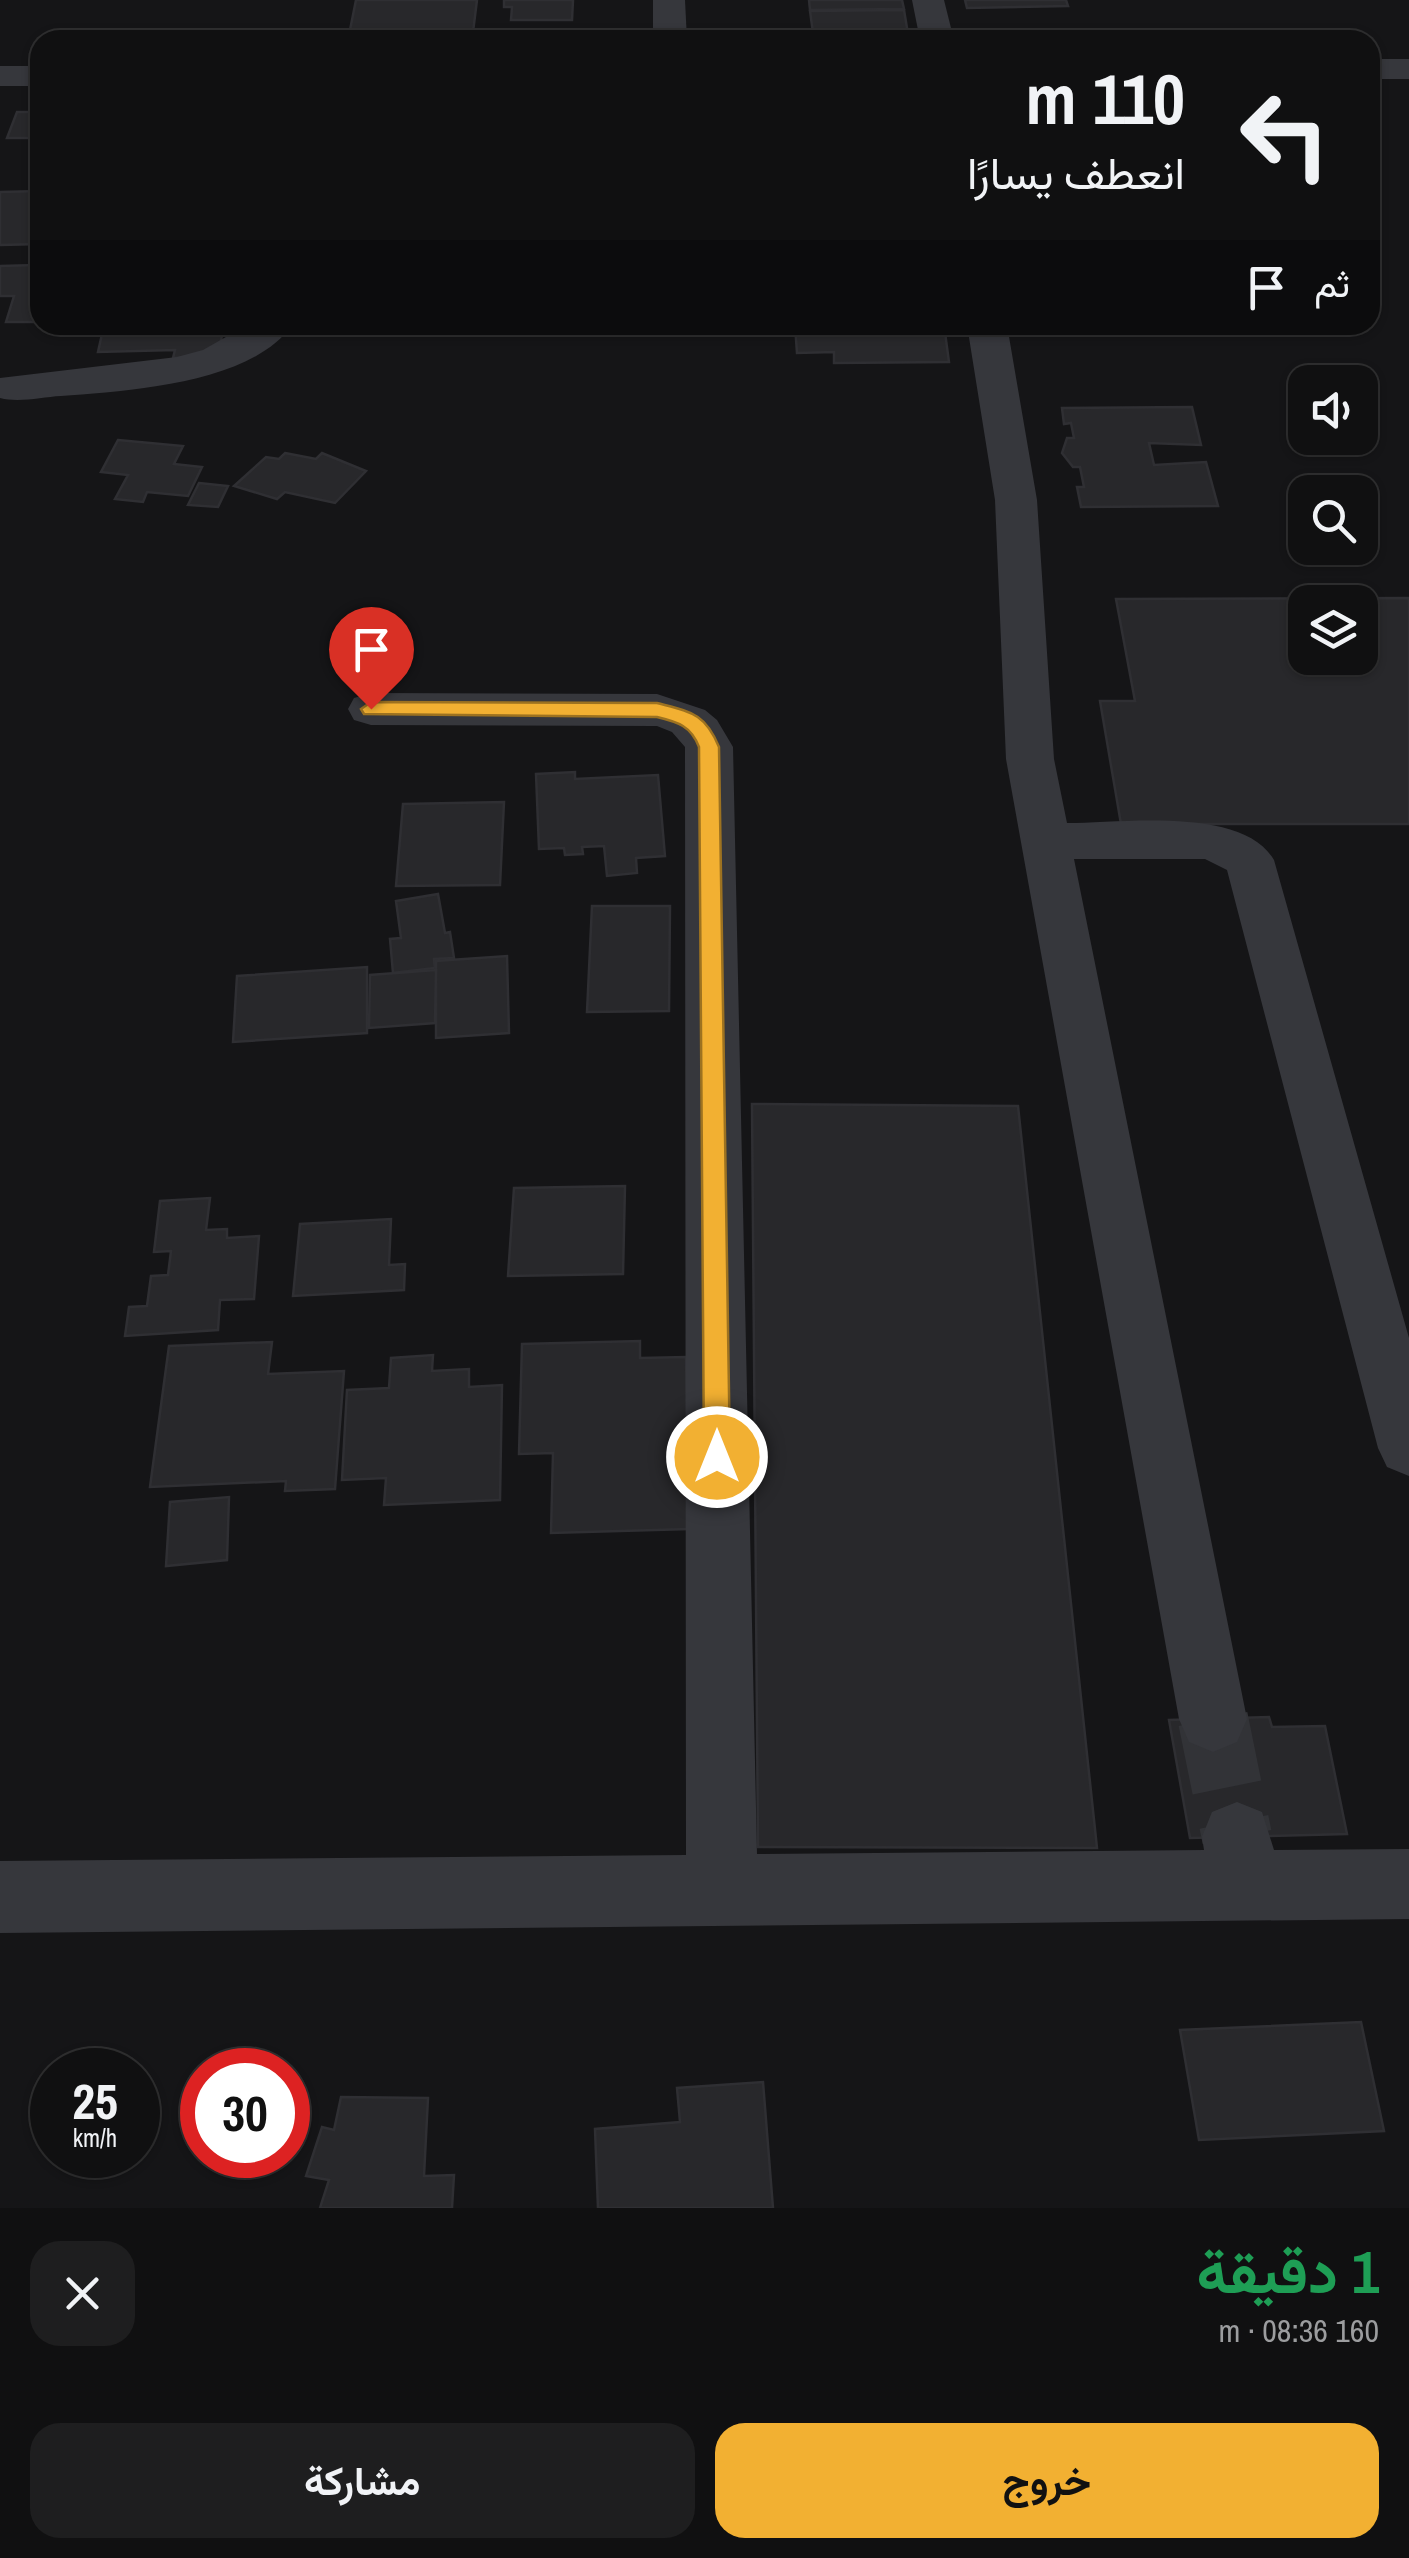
<!DOCTYPE html>
<html lang="ar">
<head>
<meta charset="utf-8">
<style>
  body { margin:0; font-family:"Archivo Narrow",Vazirmatn,sans-serif; background:#1e1e1f; color:#f1f3f6; direction:rtl; height:100vh; display:flex; flex-direction:column; font-size:38px; white-space:nowrap }
  * { box-sizing:border-box; margin:0 }
  p { font-size:32px; color:#9c9d9f }
  .icon { flex:none; width:55px; height:55px; fill:none; stroke:currentColor; stroke-width:2; stroke-linecap:round; stroke-linejoin:round }
  .map { position:relative; height:2208px; overflow:hidden; direction:ltr }
  .side { display:flex; flex-direction:column; background:#101011; flex:1 }
  .side>* { flex:none }
  .guide { position:absolute; left:30px; top:30px; width:1350px; height:305px; border-radius:30px; box-shadow:0 2px 8px #0004,0 0 0 2px #303031; direction:rtl; background:#101011; color:#f1f3f6; overflow:hidden }
  .buttons { position:absolute; left:1288px; top:365px; display:grid; gap:20px }
  .buttons a { display:grid; place-items:center; width:90px; height:90px; border-radius:20px; background:#101011; box-shadow:0 2px 8px #0004,0 0 0 2px #303031; font-size:50px }
  .speed { position:absolute; left:30px; top:2048px; display:flex; gap:20px; font-size:50px; font-weight:700; text-align:center }
  .speed>* { display:grid; place-content:center; width:130px; height:130px; border-radius:50%; background:#101011; box-shadow:0 2px 8px #0004,0 0 0 2px #303031; line-height:1 }
  .speed small { font-size:25px; font-weight:400 }
  .speed .limit { border:15px solid #d22; background:#fff; color:#111 }
  .pin { position:absolute; display:grid; place-items:center; width:85px; height:85px; color:#fff; margin:-102px -42px; border-radius:50% 50% 50% 0; rotate:-45deg; box-shadow:0 0 10px #0007 }
  .pin .icon { rotate:45deg }
  .me { position:absolute; width:110px; margin:-55px; rotate:0deg; stroke-linejoin:round; filter:drop-shadow(0 0 8px #0008) }
  .turn { display:flex; align-items:center; gap:35px; height:210px; padding:0 30px; font-size:45px }
  .turn .icon { width:130px; height:130px; stroke-width:2.5 }
  .turn b { display:block; font-size:70px; line-height:85px }
  .then { display:flex; align-items:center; height:95px; padding:0 30px; background:#0003; gap:20px; font-size:38px }
  .round { display:grid; place-items:center; flex:none; width:105px; height:105px; border-radius:30px; background:#1e1e1f }
  .overview { display:flex; align-items:center; justify-content:space-between; height:170px; padding:0 30px }
  h1 { font-size:60px; font-weight:700; line-height:75px; color:#1e9e55 }
  .button { display:flex; gap:20px; margin-top:auto; padding:20px 30px }
  .button a { flex:1; height:115px; border-radius:30px; background:#f2b032; color:#111; font-size:40px; font-weight:700; line-height:115px; text-align:center }
  .button a+a { background:#1e1e1f; color:#f1f3f6 }
  .map>svg:first-child { display:block }
  .building { fill:#28282b; stroke:#2f2f33; stroke-width:2.5; fill-rule:evenodd }
  .lines { fill:none; stroke-linecap:round; stroke-linejoin:round }
  .street-tunnel { stroke:#323337; stroke-width:70; stroke-dasharray:70 35; stroke-linecap:butt }
  .street { fill:#36373c; fill-rule:evenodd }
  .route { fill:#f2b032; stroke:#9d7220; stroke-width:2.5 }
</style>
</head>
<body>
<div class="map">
<svg width="1409" height="2208" viewBox="0 0 1409 2208">
  <rect width="100%" height="100%" fill="#151517"/>
  <g class="building">
    <path d="M356,0H477L472,40H348Z"/>
    <path d="M504,0H573L572,20H511L512,7H504Z"/>
    <path d="M809,0H902L904,9L810,10Z"/>
    <path d="M965,0H1066L1068,6L967,8Z"/>
    <path d="M904,10L909,40H814L810,11Z"/>
    <path d="M17,112H40V138H7Z"/>
    <path d="M40,191V244L0,245V192Z"/>
    <path d="M36,265L34,272H40L38,322H6L14,296H0V266Z"/>
    <path d="M104,325H224L218,356L173,358L175,350L98,352Z"/>
    <path d="M795,325H944L949,362L834,363V352L797,353Z"/>
    <path d="M1192,407L1201,445L1149,443L1154,465L1206,462L1218,506L1081,507L1077,487H1084L1080,467H1073L1062,453L1067,438H1074L1071,423L1064,424L1062,408Z"/>
    <path d="M118,440L183,446L174,464L202,467L188,496L147,492L143,502L115,499L128,475L101,472Z"/>
    <path d="M285,453L316,459L322,453L366,471L335,503L285,492L277,499L234,486L266,457L279,459Z"/>
    <path d="M199,483L228,486L218,507L188,505Z"/>
    <path d="M1409,598V824H1121L1100,701H1135L1116,599ZM1305,602H1360V658H1305Z"/>
    <path d="M575,772V779L658,775L665,856L636,858L637,873L607,876L604,846L582,847L583,854L565,855L564,848L539,849L536,774Z"/>
    <path d="M504,802L500,885L396,886L403,804Z"/>
    <path d="M438,894L445,933L450,932L454,958L434,959L435,968L393,973L390,939L401,938L396,901Z"/>
    <path d="M592,906H670L669,1011L587,1012Z"/>
    <path d="M507,956L509,1033L436,1038V961Z"/>
    <path d="M367,967V1033L233,1042L237,976Z"/>
    <path d="M436,970L435,1023L369,1028L370,975Z"/>
    <path d="M752,1104L1018,1106L1097,1848L758,1847Z"/>
    <path d="M625,1186L623,1274L508,1276L514,1188Z"/>
    <path d="M210,1198L206,1230L227,1229V1238L259,1236L254,1299L220,1300L218,1330L125,1336L129,1307L147,1306L151,1276L168,1275L171,1251L154,1252L160,1201Z"/>
    <path d="M391,1219L389,1265L405,1264L404,1290L293,1296L300,1224Z"/>
    <path d="M640,1341V1358L686,1357L689,1529L551,1533L553,1453L519,1454L522,1344Z"/>
    <path d="M272,1342L268,1374L344,1371L335,1489L285,1491L286,1481L150,1487L169,1346Z"/>
    <path d="M433,1355L432,1371L469,1369V1387L502,1385L500,1500L384,1505L386,1478L342,1480L347,1390L389,1388L391,1358Z"/>
    <path d="M229,1497L227,1560L166,1566L170,1502Z"/>
    <path d="M1269,1717L1272,1727L1325,1726L1347,1834L1190,1838L1169,1720Z"/>
    <path d="M1361,2022L1384,2131L1199,2140L1180,2030Z"/>
    <path d="M763,2082L773,2208H598L595,2129L680,2122L677,2088Z"/>
    <path d="M341,2097L428,2098L424,2176L454,2175L452,2208H320L329,2180L306,2176L322,2127L334,2130Z"/>
  </g>
  <g class="lines">
    <path class="street-tunnel" d="M1213,1719L1237,1837"/>
    <g class="street">
      <path d="M653,0H685L687,40H653Z"/>
      <path d="M912,0H944L954,40H920Z"/>
      <rect x="1370" y="59" width="39" height="20"/>
      <rect x="0" y="66" width="40" height="20"/>
      <path d="M247,325H292C251,384 127,391 61,396C42,397 19,403 0,398V378L177,357L203,350Z"/>
      <path d="M967,325H1007L1037,500L1054,759L1067,823C1122,823 1243,806 1274,860L1409,1338V1476L1387,1467L1378,1448L1227,870L1205,859H1074L1247,1719L1237,1742L1213,1752L1189,1742L1179,1719L1006,759L995,500Z"/>
      <path d="M371,693L657,694L705,710L717,720L733,747L757,1854L1204,1850L1202,1837L1212,1812L1237,1802L1262,1812L1274,1850L1409,1849V1919L0,1933V1861L686,1855L685,747L672,732L657,726L371,725L354,720L348,709L354,698Z"/>
    </g>
  </g>
  <path class="route" d="M371,702L657,703C691,712 705,713 719,747L730,1457L726,1465L717,1468L708,1465L704,1457L699,747C691,726 678,722 657,717L364,714L361,709Z"/>
</svg>
<div class="buttons">
<a><svg class="icon" aria-label="sound" viewBox="0 0 24 24"><path d="M4 9h4l5-4v14l-5-4H4zM17 9q2 3 0 6"/></svg></a>
<a><svg class="icon" aria-label="search" viewBox="0 0 24 24"><circle cx="10" cy="10" r="6"/><path d="M15 15l6 6"/></svg></a>
<a><svg class="icon" aria-label="layers" viewBox="0 0 24 24"><path d="M12 4l9 5-9 5-9-5zM3 14l9 5 9-5"/></svg></a>
</div>
<div class="speed"><div>25<small>km/h</small></div><div class="limit">30</div></div>
<div class="pin" style="left:371px;top:709px;background:#d93025"><svg class="icon" aria-label="arrive" viewBox="0 0 24 24"><path d="M6 21V4h12l-3 4 3 4H6"/></svg></div>
<svg class="me" style="left:717px;top:1457px" viewBox="-20 -20 40 40"><circle r="17" fill="#f2b032" stroke="#fff" stroke-width="3"/><path d="M0-11L8 9 0 5-8 9z" fill="#fff"/></svg>
<div class="guide">
<div class="turn"><svg class="icon" aria-label="left" viewBox="0 0 24 24"><path d="M17 20v-9H6M10 6l-5 5 5 5"/></svg><div><b>110 m</b>انعطف يسارًا</div></div>
<div class="then">ثم<svg class="icon" aria-label="arrive" viewBox="0 0 24 24"><path d="M6 21V4h12l-3 4 3 4H6"/></svg></div>
</div>
</div>
<section class="side">
<div class="overview"><div><h1>1 دقيقة</h1><p>160 m · 08:36</p></div><a class="round"><svg class="icon" aria-label="close" viewBox="0 0 24 24"><path d="M6 6l12 12M18 6L6 18"/></svg></a></div>
<div class="button"><a>خروج</a><a>مشاركة</a></div>
</section>
</body>
</html>
